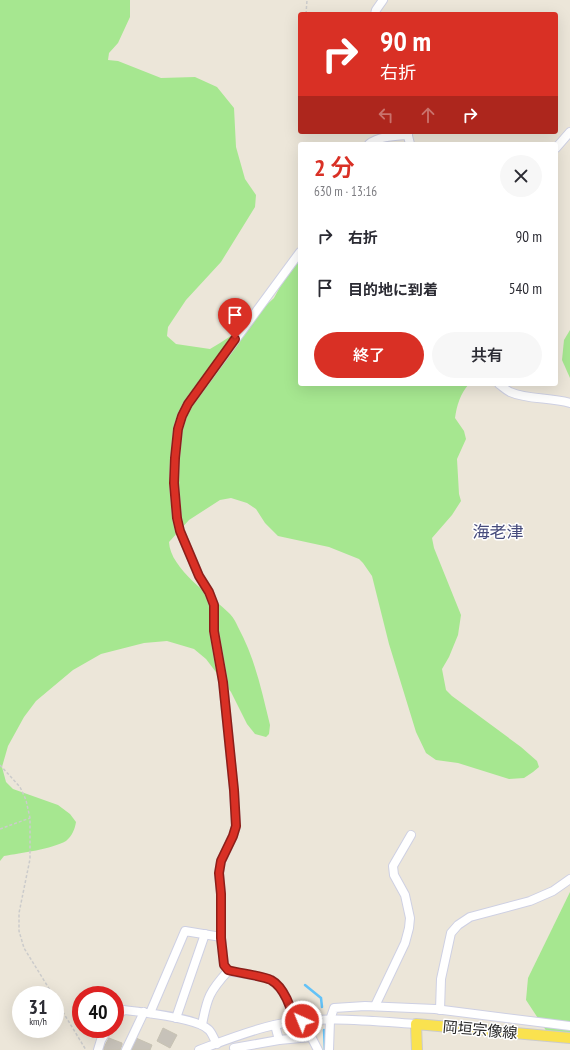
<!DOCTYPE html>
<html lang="ja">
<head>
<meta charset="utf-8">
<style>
  body { margin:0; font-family:"PT Sans Narrow","Noto Sans JP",sans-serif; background:#f7f7f7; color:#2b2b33; height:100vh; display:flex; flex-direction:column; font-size:15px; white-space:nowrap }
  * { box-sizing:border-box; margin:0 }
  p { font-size:13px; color:#7c7c81 }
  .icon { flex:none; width:22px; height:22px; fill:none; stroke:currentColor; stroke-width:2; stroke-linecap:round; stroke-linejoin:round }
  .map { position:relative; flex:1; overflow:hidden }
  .drawer { position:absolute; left:298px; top:142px; width:260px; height:244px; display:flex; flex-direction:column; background:#fff; border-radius:4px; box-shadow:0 4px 16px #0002 }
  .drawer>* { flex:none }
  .hud { position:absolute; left:298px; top:12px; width:260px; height:122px; border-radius:4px; box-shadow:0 4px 16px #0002; background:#d93025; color:#fff; overflow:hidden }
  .speed { position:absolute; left:12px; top:986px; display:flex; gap:8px; font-size:20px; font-weight:700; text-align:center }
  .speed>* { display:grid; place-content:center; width:52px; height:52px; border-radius:50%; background:#fff; box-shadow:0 4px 16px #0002; line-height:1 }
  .speed small { font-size:10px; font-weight:400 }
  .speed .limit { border:6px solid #d22; background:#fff; color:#111 }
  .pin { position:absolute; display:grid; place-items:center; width:34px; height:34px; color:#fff; margin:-41px -17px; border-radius:50% 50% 50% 0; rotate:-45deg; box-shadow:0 0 4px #0007 }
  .pin .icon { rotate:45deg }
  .me { position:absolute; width:44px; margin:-22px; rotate:316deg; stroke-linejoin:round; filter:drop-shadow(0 0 3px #0008) }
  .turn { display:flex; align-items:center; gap:14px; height:84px; padding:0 16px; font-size:18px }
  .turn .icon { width:52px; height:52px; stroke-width:2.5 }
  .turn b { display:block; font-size:28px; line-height:34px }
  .lanes { display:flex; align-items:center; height:38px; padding:0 16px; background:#0003; justify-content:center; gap:20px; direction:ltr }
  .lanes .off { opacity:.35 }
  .round { display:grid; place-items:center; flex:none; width:42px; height:42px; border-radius:21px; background:#f7f7f7 }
  .headline { display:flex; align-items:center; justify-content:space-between; height:68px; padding:0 16px }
  h1 { font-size:24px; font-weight:600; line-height:30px; color:#d93025 }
  .action { display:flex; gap:8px; margin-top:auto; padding:8px 16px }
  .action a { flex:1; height:46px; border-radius:24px; background:#d93025; color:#fff; font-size:16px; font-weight:600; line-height:46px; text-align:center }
  .action a+a { background:#f7f7f7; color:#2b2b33 }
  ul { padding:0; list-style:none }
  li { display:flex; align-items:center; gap:12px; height:52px; padding:0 16px }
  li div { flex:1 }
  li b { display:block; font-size:15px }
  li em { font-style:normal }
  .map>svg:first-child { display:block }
  .green { fill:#a6e790 }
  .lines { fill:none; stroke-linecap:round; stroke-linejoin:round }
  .stream { stroke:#63c2f7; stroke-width:2.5 }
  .building { fill:#c7c2b9; stroke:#c7c2b3 }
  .minor-casing { stroke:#ced0e3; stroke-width:10 }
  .major-casing { stroke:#cbcbcb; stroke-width:12 }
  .path { stroke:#cbcbcb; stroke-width:1.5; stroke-dasharray:3 2; stroke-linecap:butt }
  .minor { stroke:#fff; stroke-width:8 }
  .major { stroke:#fae24f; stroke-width:10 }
  .route-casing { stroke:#8d1f18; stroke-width:10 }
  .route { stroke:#d93025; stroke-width:7 }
  .labels { text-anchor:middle; stroke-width:3; stroke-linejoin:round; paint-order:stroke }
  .street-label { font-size:15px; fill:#282828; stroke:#fff }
  .quarter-label { font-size:17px; fill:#464b7c; stroke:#fff }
</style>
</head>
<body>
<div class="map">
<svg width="570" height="1050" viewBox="0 0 570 1050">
  <rect width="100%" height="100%" fill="#ece6d9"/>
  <g class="green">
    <path d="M0,0H130V17L118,43L109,53L108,60L118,61L161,78L195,77L217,87L234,108L236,147L245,179L256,195L255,207L221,262L186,300L168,327L167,336L176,344L210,349L220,343L240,330L274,298L300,250V384H469C460,394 457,405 455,418L464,431L466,439L457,459L459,494L461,501L452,515L432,538L434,548L461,615L458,635L449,657L442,669L446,690L452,696L521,747L537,761L539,767L533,772L524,778L509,779L458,763L436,760L426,753L416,732L389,644L372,576L363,563L359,559L329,547L278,536L265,523L256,509L247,503L231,498L220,500L189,520L169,542C170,569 212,596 230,614C234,618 236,623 238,627C255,658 262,692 270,725L269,734L266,737L255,734L247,724L231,692L206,659L194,649L167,641L144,643L101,654L73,670L36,701L24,717L8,746L2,767L6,782L13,789L58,805L70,814L76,822C75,829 72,836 66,841C52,849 21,853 4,856L0,861Z"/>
    <path d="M570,330V378L562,360L564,340Z"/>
    <path d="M570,892V1040L549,1035L526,1000L528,978Z"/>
  </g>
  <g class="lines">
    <g class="stream">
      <path d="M305,985L321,998L322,1007"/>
      <path d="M324,1030L325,1050"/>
    </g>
  </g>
  <g class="building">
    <path d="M163,1028L177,1035L170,1048L157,1041Z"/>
    <path d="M109,1038L122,1043V1045L120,1050H106L103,1049Z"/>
    <path d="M136,1038L152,1045L150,1050H134L131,1049Z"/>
  </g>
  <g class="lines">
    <defs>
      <g id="minor">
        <path d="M375,14L376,10L383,0"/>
        <path d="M407,132L410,144"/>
        <path d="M369,144C379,136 396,136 408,135"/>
        <path d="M556,148L570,132"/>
        <path d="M499,384C503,387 506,390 510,392C528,400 550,397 570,403"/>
        <path d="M375,1006L405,943L409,928L410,918L405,895L394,875L393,866L411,835"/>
        <path d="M440,1010L441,979L451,933L458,925L470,917L530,901L553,891L570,879"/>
        <path d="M150,1013L185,931L221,937"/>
        <path d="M115,1018L117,1015L124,1010C141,1012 198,1018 209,1030C212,1033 214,1039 217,1044"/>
        <path d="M176,1018L205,934"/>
        <path d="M303,1021L318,1050"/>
        <path d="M294,1022C292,1009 284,987 271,980C263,976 238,973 228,971L224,965L221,937V894L219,873L221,861L233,836L236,826L234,791L223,682L214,631V605L209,592L199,576L180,531L177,518L174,483L175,458L178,429L182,416L188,404L300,252"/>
        <path d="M202,1025C207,997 210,991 228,971"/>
        <path d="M275,1025L279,1040"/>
        <path d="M234,1048L279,1040L311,1037"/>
        <path d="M98,1050L101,1040L108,1029"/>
        <path d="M126,1050L144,1012"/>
        <path d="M199,1050C223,1041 248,1031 274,1025C317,1015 372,1021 416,1024"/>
        <path d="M329,1050L330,1020L334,1008L365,1006L435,1009L570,1026"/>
      </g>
      <path id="major" d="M417,1050L416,1024L570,1038"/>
    </defs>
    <use href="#minor" class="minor-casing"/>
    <use href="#major" class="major-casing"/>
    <g class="path">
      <path d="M306,14L307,0"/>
      <path d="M0,765L20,787L26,800L30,818V859L19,913V931L24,948L53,995"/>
      <path d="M0,829L30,818"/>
      <path d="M55,999L86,1050"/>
    </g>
    <use href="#minor" class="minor"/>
    <use href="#major" class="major"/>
  </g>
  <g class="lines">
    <defs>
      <path id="route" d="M235,339L188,404L182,416L178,429L175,458L174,483L177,518L180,531L199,576L209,592L214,605V631L223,682L234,790L236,826L233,836L221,861L219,873L221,894V938L224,965L228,970C238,973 264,976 271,980C284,987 292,1009 294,1022L302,1021"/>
    </defs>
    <use href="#route" class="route-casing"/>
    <use href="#route" class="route"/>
  </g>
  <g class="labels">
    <g class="street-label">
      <text transform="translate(480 1030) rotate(5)" y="5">岡垣宗像線</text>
    </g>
    <g class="quarter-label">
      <text x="498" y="538">海老津</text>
    </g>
  </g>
</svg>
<div class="speed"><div>31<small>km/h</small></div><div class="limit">40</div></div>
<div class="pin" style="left:235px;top:339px;background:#d93025"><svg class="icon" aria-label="arrive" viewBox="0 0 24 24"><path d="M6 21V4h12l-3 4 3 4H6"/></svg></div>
<svg class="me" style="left:302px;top:1021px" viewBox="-20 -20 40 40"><circle r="17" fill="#d93025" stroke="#fff" stroke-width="3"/><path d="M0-11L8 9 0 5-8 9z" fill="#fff"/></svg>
<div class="hud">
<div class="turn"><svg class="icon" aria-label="right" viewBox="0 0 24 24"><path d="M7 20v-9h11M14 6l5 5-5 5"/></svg><div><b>90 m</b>右折</div></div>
<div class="lanes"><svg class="icon off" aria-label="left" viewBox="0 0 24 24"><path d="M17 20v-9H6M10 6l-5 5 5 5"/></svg><svg class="icon off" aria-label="ahead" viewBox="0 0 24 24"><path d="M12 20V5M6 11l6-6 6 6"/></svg><svg class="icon" aria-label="right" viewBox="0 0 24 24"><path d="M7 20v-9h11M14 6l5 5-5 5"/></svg></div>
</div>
<section class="drawer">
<div class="headline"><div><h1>2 分</h1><p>630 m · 13:16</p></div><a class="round"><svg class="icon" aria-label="close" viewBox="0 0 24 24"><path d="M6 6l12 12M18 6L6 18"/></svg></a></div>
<ul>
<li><svg class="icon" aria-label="right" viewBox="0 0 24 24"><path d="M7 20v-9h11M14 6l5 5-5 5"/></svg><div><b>右折</b></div><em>90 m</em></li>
<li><svg class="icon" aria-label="arrive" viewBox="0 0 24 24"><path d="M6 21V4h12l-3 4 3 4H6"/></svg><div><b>目的地に到着</b></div><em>540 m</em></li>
</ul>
<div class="action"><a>終了</a><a>共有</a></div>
</section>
</div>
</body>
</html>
